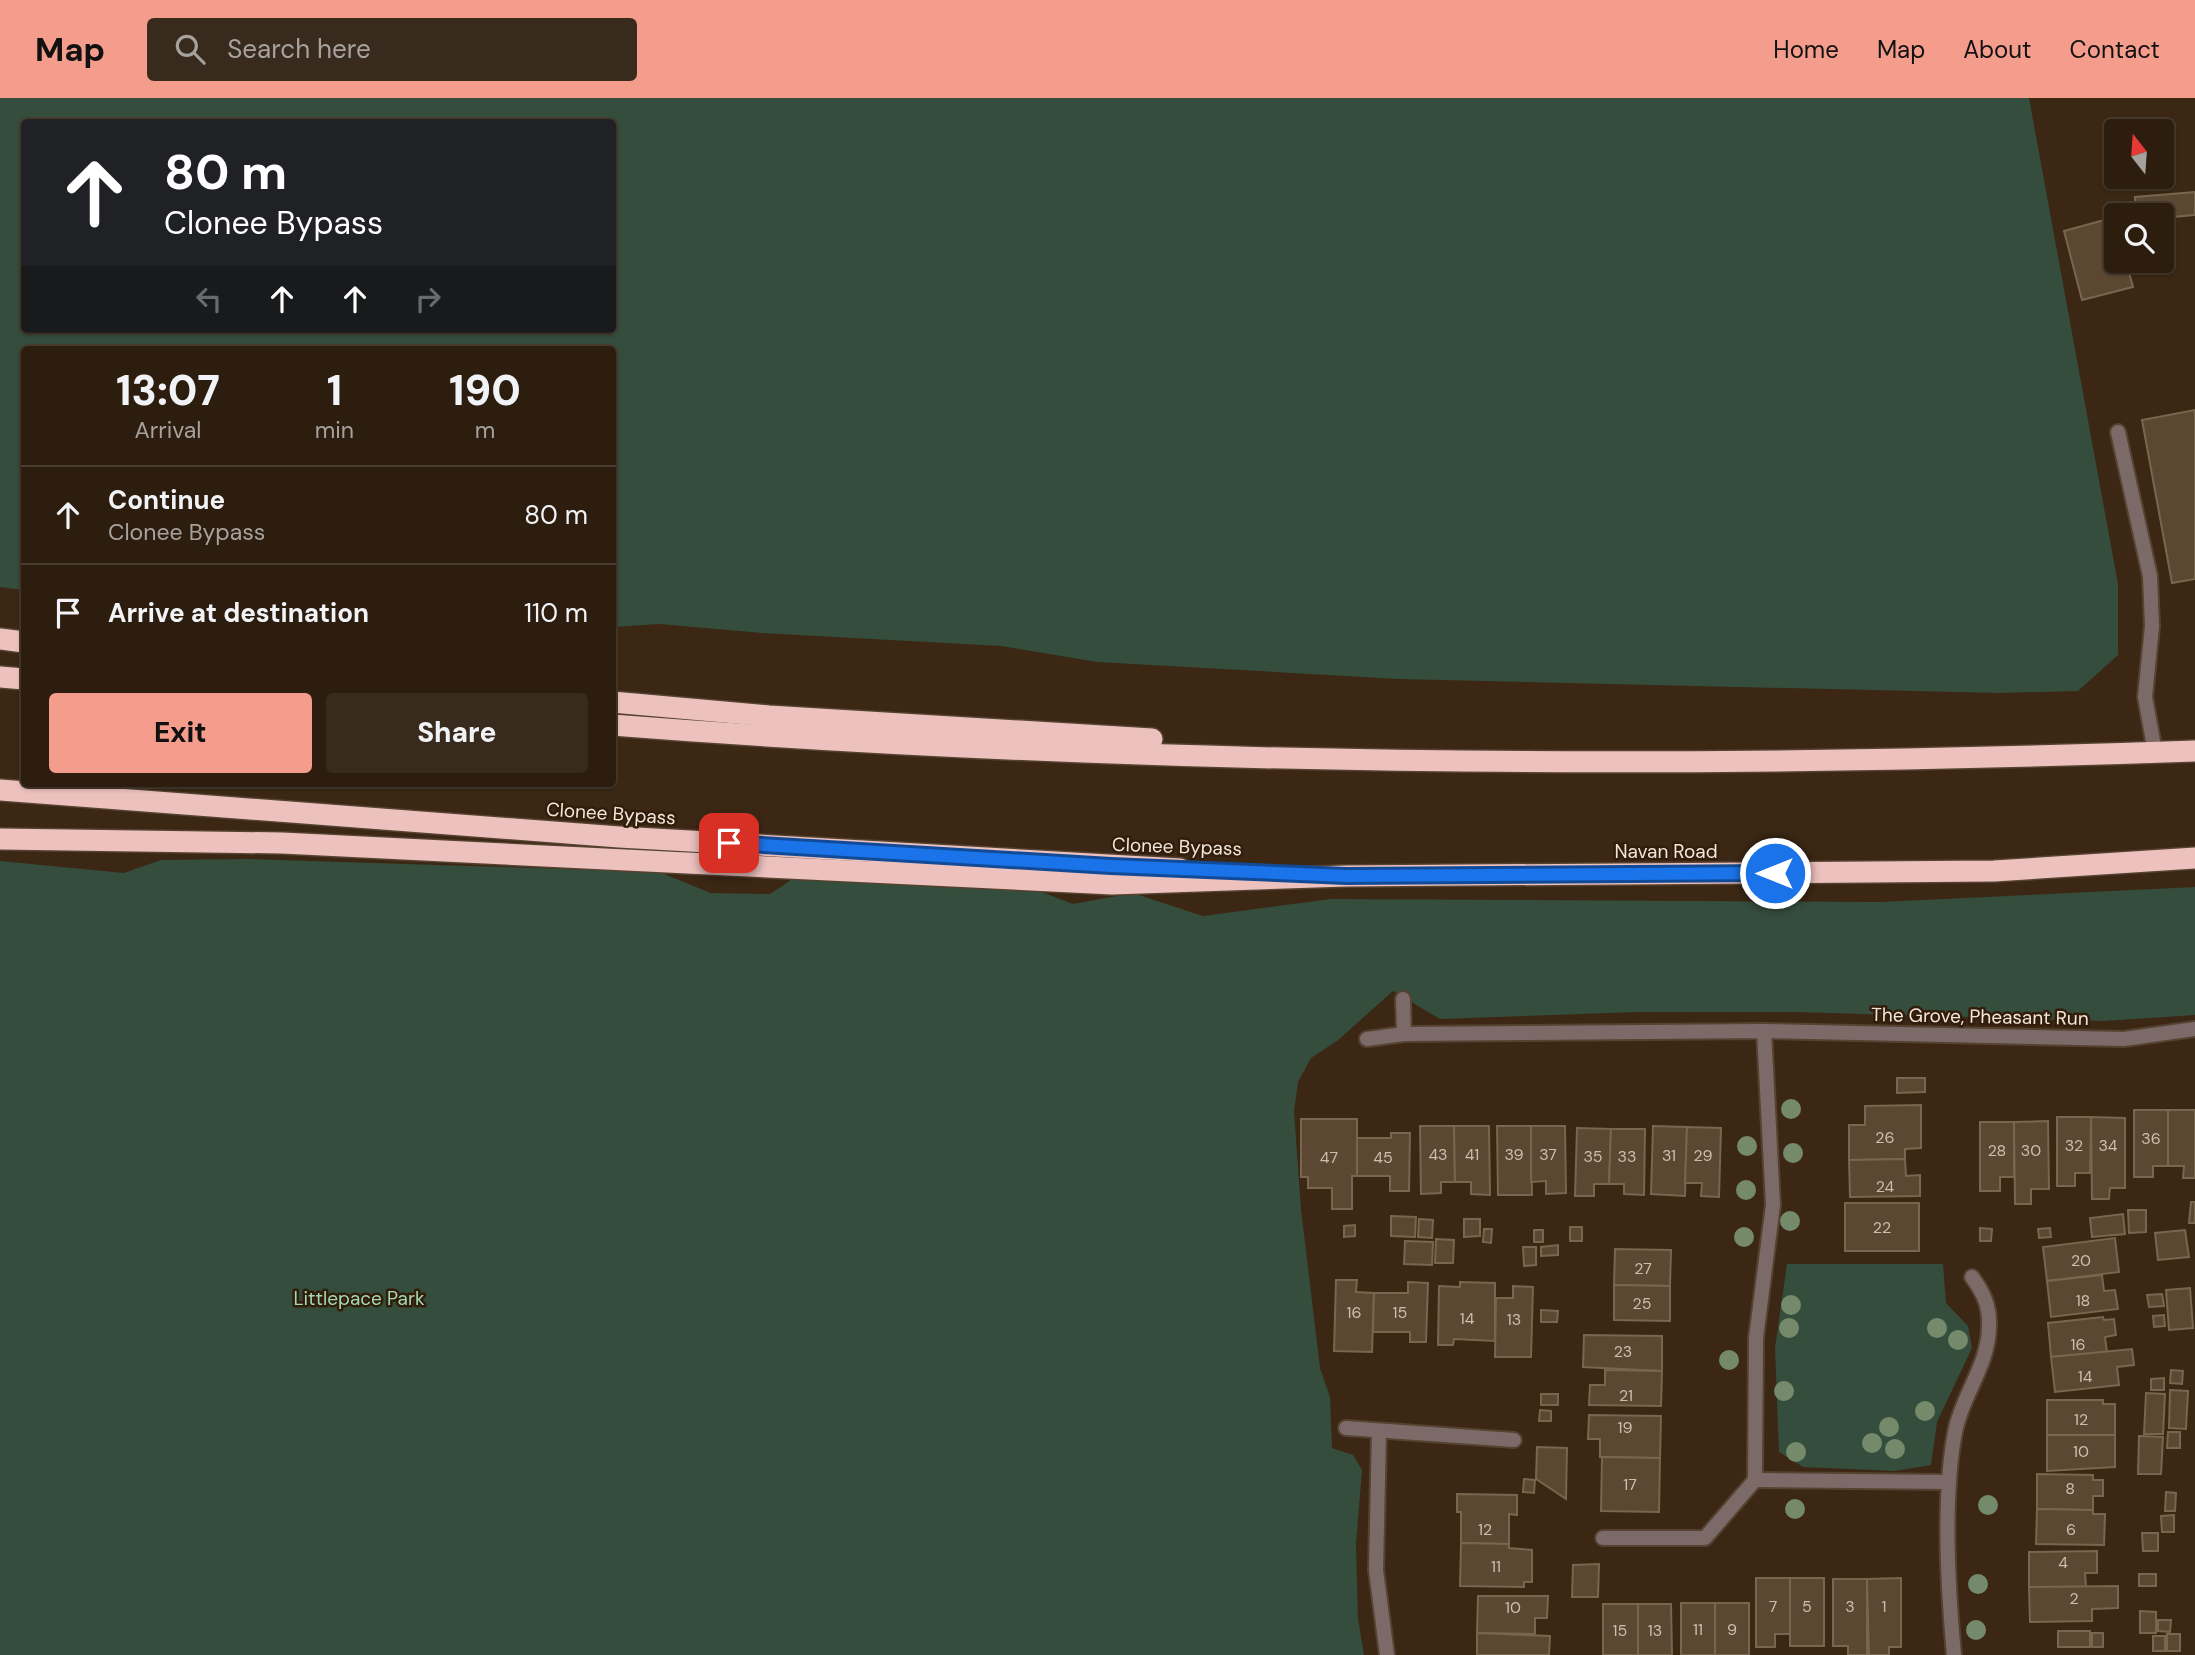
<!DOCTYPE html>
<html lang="en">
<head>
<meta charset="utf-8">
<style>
  body { margin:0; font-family:"DM Sans",sans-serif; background:#382a1d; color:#f1f3f6; height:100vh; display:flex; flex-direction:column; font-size:26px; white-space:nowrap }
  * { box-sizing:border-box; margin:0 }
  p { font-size:23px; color:#a6a29e }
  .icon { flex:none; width:38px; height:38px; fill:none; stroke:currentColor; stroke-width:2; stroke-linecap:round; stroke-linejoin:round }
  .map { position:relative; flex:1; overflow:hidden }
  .side { position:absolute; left:21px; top:248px; width:595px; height:441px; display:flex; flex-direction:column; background:#2c1d0f; border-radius:7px; box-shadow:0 2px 5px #0004,0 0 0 2px #483b2f }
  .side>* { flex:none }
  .top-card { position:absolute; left:21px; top:21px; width:595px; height:214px; border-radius:7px; box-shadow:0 2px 5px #0004,0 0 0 2px #483b2f; background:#202124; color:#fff; overflow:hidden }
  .needle { width:46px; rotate:343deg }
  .tools { position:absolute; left:2104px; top:21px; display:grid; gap:14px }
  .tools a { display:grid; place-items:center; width:70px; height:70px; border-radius:7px; background:#2c1d0f; box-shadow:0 2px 5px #0004,0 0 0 2px #483b2f; font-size:35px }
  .pin { position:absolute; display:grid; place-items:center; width:60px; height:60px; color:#fff; margin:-30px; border-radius:14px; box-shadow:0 4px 10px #0006 }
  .me { position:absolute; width:77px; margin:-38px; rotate:270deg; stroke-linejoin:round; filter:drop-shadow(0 0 5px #0008) }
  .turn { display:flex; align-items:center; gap:24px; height:147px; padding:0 28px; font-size:32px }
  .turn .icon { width:91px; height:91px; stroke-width:2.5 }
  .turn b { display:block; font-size:49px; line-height:60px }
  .lanes { display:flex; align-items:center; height:66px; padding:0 28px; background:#0003; justify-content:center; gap:35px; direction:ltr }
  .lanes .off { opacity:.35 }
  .eta { display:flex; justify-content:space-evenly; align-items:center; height:119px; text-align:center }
  .eta b { font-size:42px; font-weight:800; line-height:49px }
  .button { display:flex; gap:14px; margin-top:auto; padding:14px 28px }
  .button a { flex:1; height:80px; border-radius:7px; background:#f49d8d; color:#111; font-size:28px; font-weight:800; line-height:80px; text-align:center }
  .button a+a { background:#382a1d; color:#f1f3f6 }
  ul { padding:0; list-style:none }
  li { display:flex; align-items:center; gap:21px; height:98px; padding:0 28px; border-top:2px solid #483b2f }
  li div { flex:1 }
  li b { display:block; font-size:26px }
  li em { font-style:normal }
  header { display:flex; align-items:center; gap:42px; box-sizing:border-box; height:98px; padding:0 35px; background:#f49d8d; color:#111 }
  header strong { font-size:33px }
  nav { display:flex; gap:38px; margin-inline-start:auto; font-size:24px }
  .search { width:490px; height:63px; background:#382a1d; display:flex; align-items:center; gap:18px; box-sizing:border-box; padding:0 24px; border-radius:7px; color:#a6a29e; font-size:26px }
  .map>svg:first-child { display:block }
  .green { fill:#354d3c; fill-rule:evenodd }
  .building { fill:#5c4832; stroke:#7a654e; stroke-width:2 }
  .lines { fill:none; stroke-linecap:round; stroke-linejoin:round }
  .lane-casing { stroke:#554230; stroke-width:18 }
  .street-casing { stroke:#554230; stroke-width:18 }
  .highway-casing { stroke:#554230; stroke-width:24 }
  .lane { stroke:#7c6a69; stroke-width:14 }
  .street { stroke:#7c6a69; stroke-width:14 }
  .highway { stroke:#ecc1be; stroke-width:21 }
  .tree { fill:#748a6b }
  .route-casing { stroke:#114b97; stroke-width:18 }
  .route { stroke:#1a73e8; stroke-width:12 }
  .labels { text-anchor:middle; stroke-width:5; stroke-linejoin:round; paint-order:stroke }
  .number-label { font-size:16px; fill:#ccbeaf }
  .street-label { font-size:19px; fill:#f2e5d9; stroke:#311d0a }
  .park-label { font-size:19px; fill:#a2dbb3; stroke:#311d0a }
</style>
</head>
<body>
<header>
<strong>Map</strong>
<div class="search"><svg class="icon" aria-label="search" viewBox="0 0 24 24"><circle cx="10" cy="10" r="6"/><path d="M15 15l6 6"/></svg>Search here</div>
<nav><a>Home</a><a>Map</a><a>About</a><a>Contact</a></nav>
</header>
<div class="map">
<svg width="2195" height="1557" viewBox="0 0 2195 1557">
  <rect width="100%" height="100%" fill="#3b2714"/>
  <g class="green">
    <path d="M0,0H2029L2118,486V557L2078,593L1999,595L1399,581L1097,564L1001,548L762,535L659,526L613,529L612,252H24V492L0,489ZM24,24H612V231H24Z"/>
    <path d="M246,761L659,774L711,795L770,796L797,778L1039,793L1073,806L1133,795L1203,818L1331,801L1880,804L2195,789V917L2104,923L1795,914H1637L1440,921L1393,893L1337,943L1311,960L1298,984L1294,1013L1301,1111L1320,1270L1330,1299L1332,1350L1353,1357L1362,1372L1356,1446L1358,1521L1364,1557H0V763L124,775L161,762Z"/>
    <path d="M1787,1166H1943L1946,1205L1968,1228L1972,1250L1937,1324L1931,1367L1895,1373L1803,1369L1779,1354L1775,1250Z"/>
  </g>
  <g class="building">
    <path d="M2195,94V117L2161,120V117H2136L2135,99Z"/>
    <path d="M2115,119L2116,163H2126L2133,189L2082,202L2064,133Z"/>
    <path d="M2195,312V481L2172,485L2142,322Z"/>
    <path d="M1897,980H1925V994L1897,995Z"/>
    <path d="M1921,1007V1050L1905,1051V1061L1849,1062V1027H1865V1008Z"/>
    <path d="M2134,1012H2168V1068H2153V1079H2134Z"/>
    <path d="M2168,1012H2195V1080H2183L2184,1068H2168Z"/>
    <path d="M2057,1019H2091L2090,1075H2075V1088H2057Z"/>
    <path d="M2091,1019L2125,1020V1090H2110L2109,1101H2092Z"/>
    <path d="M1301,1021H1357V1078H1352V1111H1332V1090H1308V1079H1301Z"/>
    <path d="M2048,1023L2049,1091H2031V1106H2015L2014,1024Z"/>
    <path d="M1980,1024H2014V1079H2000V1093H1980Z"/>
    <path d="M1420,1028H1454L1455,1084H1441V1095L1421,1096Z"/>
    <path d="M1454,1028H1489L1490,1097L1471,1096V1084H1455Z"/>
    <path d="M1497,1028H1531L1532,1097H1498Z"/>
    <path d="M1531,1028H1565L1566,1095L1546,1096V1083L1531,1084Z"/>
    <path d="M1653,1028L1687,1029L1685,1098L1651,1096Z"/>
    <path d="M1687,1029L1721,1030L1719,1099L1701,1098L1702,1085H1685Z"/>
    <path d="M1577,1030L1611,1031L1609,1086H1594V1098H1575Z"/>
    <path d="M1611,1031H1645L1644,1097L1624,1096V1086H1609Z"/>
    <path d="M1391,1035H1410L1409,1093H1390V1078H1357V1040H1391Z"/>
    <path d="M1905,1061L1906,1078L1920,1077V1098L1850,1099L1849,1062Z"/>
    <path d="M2191,1104H2195V1125H2189Z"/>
    <rect x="1845" y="1105" width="74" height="48"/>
    <path d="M2128,1112H2146V1134L2129,1135Z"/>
    <path d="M2123,1116L2125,1136L2092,1139L2090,1120Z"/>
    <path d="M1391,1118L1416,1119L1415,1139L1391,1138Z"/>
    <path d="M1419,1121L1433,1122L1432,1140L1418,1139Z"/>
    <path d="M1464,1121H1480V1138L1464,1139Z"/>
    <path d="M1355,1127V1138L1344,1139V1128Z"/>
    <rect x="1570" y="1129" width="12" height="14"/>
    <path d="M1980,1130L1992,1131L1991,1143H1980Z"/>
    <path d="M2050,1130L2051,1139L2039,1140L2038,1131Z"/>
    <path d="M1484,1131H1492L1491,1145L1483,1144Z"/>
    <rect x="1534" y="1132" width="9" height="12"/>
    <path d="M2185,1132L2189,1159L2158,1162L2155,1135Z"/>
    <path d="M2115,1140L2119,1174L2047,1183L2043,1149Z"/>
    <path d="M1436,1141L1454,1142L1453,1165H1435Z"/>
    <path d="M1405,1143L1433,1144L1432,1167L1404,1166Z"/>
    <path d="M1558,1147V1157L1541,1158V1149Z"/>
    <path d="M1523,1149H1536V1167L1524,1168Z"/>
    <path d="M1615,1151L1671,1152L1670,1188L1614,1187Z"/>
    <path d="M2102,1177L2104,1193L2115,1192L2118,1211L2051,1219L2047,1183Z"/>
    <path d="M1336,1182H1357L1356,1194L1374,1195L1372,1254L1334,1253Z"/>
    <path d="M1408,1184L1428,1185L1426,1244H1410V1234H1373L1374,1195H1408Z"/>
    <path d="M1460,1184L1495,1185V1243L1454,1241L1453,1247H1438L1439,1188L1460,1189Z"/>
    <path d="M1614,1187L1670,1188V1223L1614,1222Z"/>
    <path d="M1513,1188L1533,1189L1531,1259H1495L1496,1200H1513Z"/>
    <path d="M2190,1190L2193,1230L2169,1232L2166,1192Z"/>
    <path d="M2162,1196L2164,1208L2149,1209L2147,1197Z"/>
    <path d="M1541,1212L1558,1213L1557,1224H1541Z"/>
    <path d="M2164,1217L2165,1228L2154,1229L2153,1218Z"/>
    <path d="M2103,1219L2104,1222L2114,1221L2116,1237L2105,1239L2107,1254L2051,1259L2048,1225Z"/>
    <path d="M1584,1237L1662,1238V1273L1583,1269Z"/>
    <path d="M2132,1251L2134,1267L2117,1269L2119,1287L2055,1294L2051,1259Z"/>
    <path d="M1605,1272L1662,1273L1661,1308L1589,1307L1590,1287H1605Z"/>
    <path d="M2171,1272L2183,1273L2182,1286L2170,1285Z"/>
    <path d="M2164,1280V1292H2151V1281Z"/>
    <path d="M2170,1292L2188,1293L2186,1331L2169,1330Z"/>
    <path d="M2146,1295L2165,1296L2163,1336H2144Z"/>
    <rect x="1541" y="1296" width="17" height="11"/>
    <path d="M2047,1302H2103V1306H2115V1337H2047Z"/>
    <path d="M1540,1312L1551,1313V1323H1539Z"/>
    <path d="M1589,1317L1661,1318L1660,1360L1600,1359V1341H1588Z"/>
    <path d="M2168,1334H2180V1350H2167Z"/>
    <path d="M2047,1337H2115V1369L2047,1373Z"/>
    <path d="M2139,1338L2163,1339L2161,1376H2138Z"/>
    <path d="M1537,1349L1567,1350L1566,1401L1536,1381Z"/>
    <path d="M1602,1359L1660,1360L1659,1414L1601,1413Z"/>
    <path d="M2037,1376L2093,1377V1382H2103V1398H2093V1412L2037,1411Z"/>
    <path d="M1524,1381L1535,1382L1534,1395L1523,1394Z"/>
    <path d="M2166,1394L2176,1395L2175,1413H2165Z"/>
    <path d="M1457,1396L1517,1397V1417L1509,1416V1446L1461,1445V1414H1457Z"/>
    <path d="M2037,1411L2093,1412V1416H2105L2104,1447L2036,1446Z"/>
    <path d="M2174,1417V1434H2162L2161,1418Z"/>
    <path d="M2142,1435H2158V1453H2143Z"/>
    <path d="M1461,1445L1509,1446V1450L1532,1452V1484H1524V1489L1460,1488Z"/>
    <path d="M2097,1453V1475H2085L2086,1489H2029V1454Z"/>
    <path d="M1599,1466L1598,1499H1572L1573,1467Z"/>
    <rect x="2139" y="1476" width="17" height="12"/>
    <path d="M1756,1480H1790V1536H1775V1549H1756Z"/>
    <rect x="1790" y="1480" width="34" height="68"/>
    <path d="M1901,1480V1549H1889V1557H1869L1867,1481Z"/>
    <path d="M1833,1481H1867V1557H1848V1548H1833Z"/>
    <path d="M2118,1488V1510L2092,1511V1523L2030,1524L2029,1489Z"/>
    <path d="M1478,1498H1548L1547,1520H1535V1536L1477,1535Z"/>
    <rect x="1681" y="1505" width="34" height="52"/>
    <rect x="1715" y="1505" width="34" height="52"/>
    <rect x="1603" y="1506" width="35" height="51"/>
    <path d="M1638,1506H1671L1672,1557H1638Z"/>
    <path d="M2140,1513L2156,1514V1535H2140Z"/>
    <path d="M2158,1522H2171L2170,1534L2158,1533Z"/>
    <rect x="2058" y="1533" width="32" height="16"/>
    <path d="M1477,1535L1550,1538L1549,1557H1477Z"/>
    <rect x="2092" y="1535" width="11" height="14"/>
    <rect x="2167" y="1536" width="13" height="17"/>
    <rect x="2153" y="1538" width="12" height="15"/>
  </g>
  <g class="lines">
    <defs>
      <g id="lane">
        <path d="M2118,334L2150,478L2152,528L2145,599L2155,654"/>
        <path d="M1403,901L1404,936"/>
      </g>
      <g id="street">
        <path d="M1367,941L1404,936L1764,933L2124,941L2195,931"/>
        <path d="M1346,1330L1514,1342"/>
        <path d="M1379,1333L1376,1472L1387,1557"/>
        <path d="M1755,1382L1949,1384"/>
        <path d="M1603,1440H1705L1755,1382L1756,1240L1773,1107L1764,933"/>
        <path d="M1954,1557C1948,1492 1943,1397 1955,1334C1962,1297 1989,1267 1989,1228C1990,1208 1983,1194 1972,1179"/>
      </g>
      <g id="highway">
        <path d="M0,541L24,544"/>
        <path d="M0,579L24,581"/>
        <path d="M612,604L769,618L1152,641"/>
        <path d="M612,627C1138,668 1668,672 2195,653"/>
        <path d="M0,692L619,739L1180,771"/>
        <path d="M0,741L282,745L1112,786L1346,778L1994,773L2195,760"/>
      </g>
    </defs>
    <use href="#lane" class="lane-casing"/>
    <use href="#street" class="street-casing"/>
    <use href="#highway" class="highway-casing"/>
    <use href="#lane" class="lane"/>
    <use href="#street" class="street"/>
    <use href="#highway" class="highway"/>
  </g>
  <g class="tree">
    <circle cx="1791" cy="1011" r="10"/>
    <circle cx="1747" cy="1048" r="10"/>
    <circle cx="1793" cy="1055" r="10"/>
    <circle cx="1746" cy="1092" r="10"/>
    <circle cx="1790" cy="1123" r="10"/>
    <circle cx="1744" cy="1139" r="10"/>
    <circle cx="1791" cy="1207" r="10"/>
    <circle cx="1789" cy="1230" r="10"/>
    <circle cx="1937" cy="1230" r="10"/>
    <circle cx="1958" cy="1242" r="10"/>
    <circle cx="1729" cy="1262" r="10"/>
    <circle cx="1784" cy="1293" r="10"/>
    <circle cx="1925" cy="1313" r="10"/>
    <circle cx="1889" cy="1329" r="10"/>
    <circle cx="1872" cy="1345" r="10"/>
    <circle cx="1895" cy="1351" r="10"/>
    <circle cx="1796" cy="1354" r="10"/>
    <circle cx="1988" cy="1407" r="10"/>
    <circle cx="1795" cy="1411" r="10"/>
    <circle cx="1978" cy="1486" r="10"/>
    <circle cx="1976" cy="1532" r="10"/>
  </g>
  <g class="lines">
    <defs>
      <path id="route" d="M729,745L1111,768L1346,778L1775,775"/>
    </defs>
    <use href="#route" class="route-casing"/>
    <use href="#route" class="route"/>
  </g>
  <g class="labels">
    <g class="number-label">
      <text x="1885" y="1045">26</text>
      <text x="2151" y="1046">36</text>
      <text x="2074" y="1053">32</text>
      <text x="2108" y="1053">34</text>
      <text x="1997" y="1058">28</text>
      <text x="2031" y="1058">30</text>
      <text x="1438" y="1062">43</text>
      <text x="1472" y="1062">41</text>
      <text x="1514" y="1062">39</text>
      <text x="1548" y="1062">37</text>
      <text x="1669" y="1063">31</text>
      <text x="1703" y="1063">29</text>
      <text x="1593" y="1064">35</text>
      <text x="1627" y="1064">33</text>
      <text x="1329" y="1065">47</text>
      <text x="1383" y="1065">45</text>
      <text x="1885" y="1094">24</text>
      <text x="1882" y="1135">22</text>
      <text x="2081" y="1168">20</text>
      <text x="1643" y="1176">27</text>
      <text x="2083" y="1208">18</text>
      <text x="1642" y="1211">25</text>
      <text x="1354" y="1220">16</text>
      <text x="1400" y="1220">15</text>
      <text x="1467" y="1226">14</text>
      <text x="1514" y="1227">13</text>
      <text x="2078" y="1252">16</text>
      <text x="1623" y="1259">23</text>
      <text x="2085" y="1284">14</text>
      <text x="1626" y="1303">21</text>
      <text x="2081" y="1327">12</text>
      <text x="1625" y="1335">19</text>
      <text x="2081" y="1359">10</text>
      <text x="1630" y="1392">17</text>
      <text x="2070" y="1396">8</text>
      <text x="1485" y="1437">12</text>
      <text x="2071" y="1437">6</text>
      <text x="2063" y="1470">4</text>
      <text x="1496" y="1474">11</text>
      <text x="2074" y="1506">2</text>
      <text x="1773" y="1514">7</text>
      <text x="1807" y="1514">5</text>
      <text x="1850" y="1514">3</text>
      <text x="1884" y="1514">1</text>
      <text x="1513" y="1515">10</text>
      <text x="1698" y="1537">11</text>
      <text x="1732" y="1537">9</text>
      <text x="1620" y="1538">15</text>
      <text x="1655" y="1538">13</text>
    </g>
    <g class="street-label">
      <text transform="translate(611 715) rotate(4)" y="7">Clonee Bypass</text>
      <text transform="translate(1177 748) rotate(2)" y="7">Clonee Bypass</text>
      <text x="1666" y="760">Navan Road</text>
      <text transform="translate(1980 918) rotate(1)" y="7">The Grove, Pheasant Run</text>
    </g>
    <g class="park-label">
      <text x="359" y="1207">Littlepace Park</text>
    </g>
  </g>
</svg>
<div class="tools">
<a><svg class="needle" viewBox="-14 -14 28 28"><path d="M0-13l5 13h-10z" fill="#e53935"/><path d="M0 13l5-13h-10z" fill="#a6a29e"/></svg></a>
<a><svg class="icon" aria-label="search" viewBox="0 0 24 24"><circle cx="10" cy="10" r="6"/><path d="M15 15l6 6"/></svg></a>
</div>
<div class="pin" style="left:729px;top:745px;background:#d93025"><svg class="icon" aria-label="arrive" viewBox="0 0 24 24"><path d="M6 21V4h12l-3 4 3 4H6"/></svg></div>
<svg class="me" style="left:1775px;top:775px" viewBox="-20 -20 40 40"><circle r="17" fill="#1a73e8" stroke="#fff" stroke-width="3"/><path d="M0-11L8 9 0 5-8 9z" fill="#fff"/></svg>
<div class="top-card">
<div class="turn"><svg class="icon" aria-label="ahead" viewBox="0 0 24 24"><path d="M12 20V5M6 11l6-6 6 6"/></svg><div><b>80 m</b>Clonee Bypass</div></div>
<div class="lanes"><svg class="icon off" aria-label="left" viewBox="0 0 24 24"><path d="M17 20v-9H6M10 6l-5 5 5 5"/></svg><svg class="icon" aria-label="ahead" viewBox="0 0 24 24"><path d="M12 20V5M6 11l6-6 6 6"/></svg><svg class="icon" aria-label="ahead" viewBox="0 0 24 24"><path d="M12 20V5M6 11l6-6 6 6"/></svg><svg class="icon off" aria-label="right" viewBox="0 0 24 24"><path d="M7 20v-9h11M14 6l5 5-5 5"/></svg></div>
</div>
<section class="side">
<div class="eta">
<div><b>13:07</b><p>Arrival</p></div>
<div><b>1</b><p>min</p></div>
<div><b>190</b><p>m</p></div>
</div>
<ul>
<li><svg class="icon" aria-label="ahead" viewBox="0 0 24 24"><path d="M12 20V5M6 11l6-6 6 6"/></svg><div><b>Continue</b><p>Clonee Bypass</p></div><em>80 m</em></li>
<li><svg class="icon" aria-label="arrive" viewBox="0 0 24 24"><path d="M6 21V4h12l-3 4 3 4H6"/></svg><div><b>Arrive at destination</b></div><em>110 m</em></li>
</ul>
<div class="button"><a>Exit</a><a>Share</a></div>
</section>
</div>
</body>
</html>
